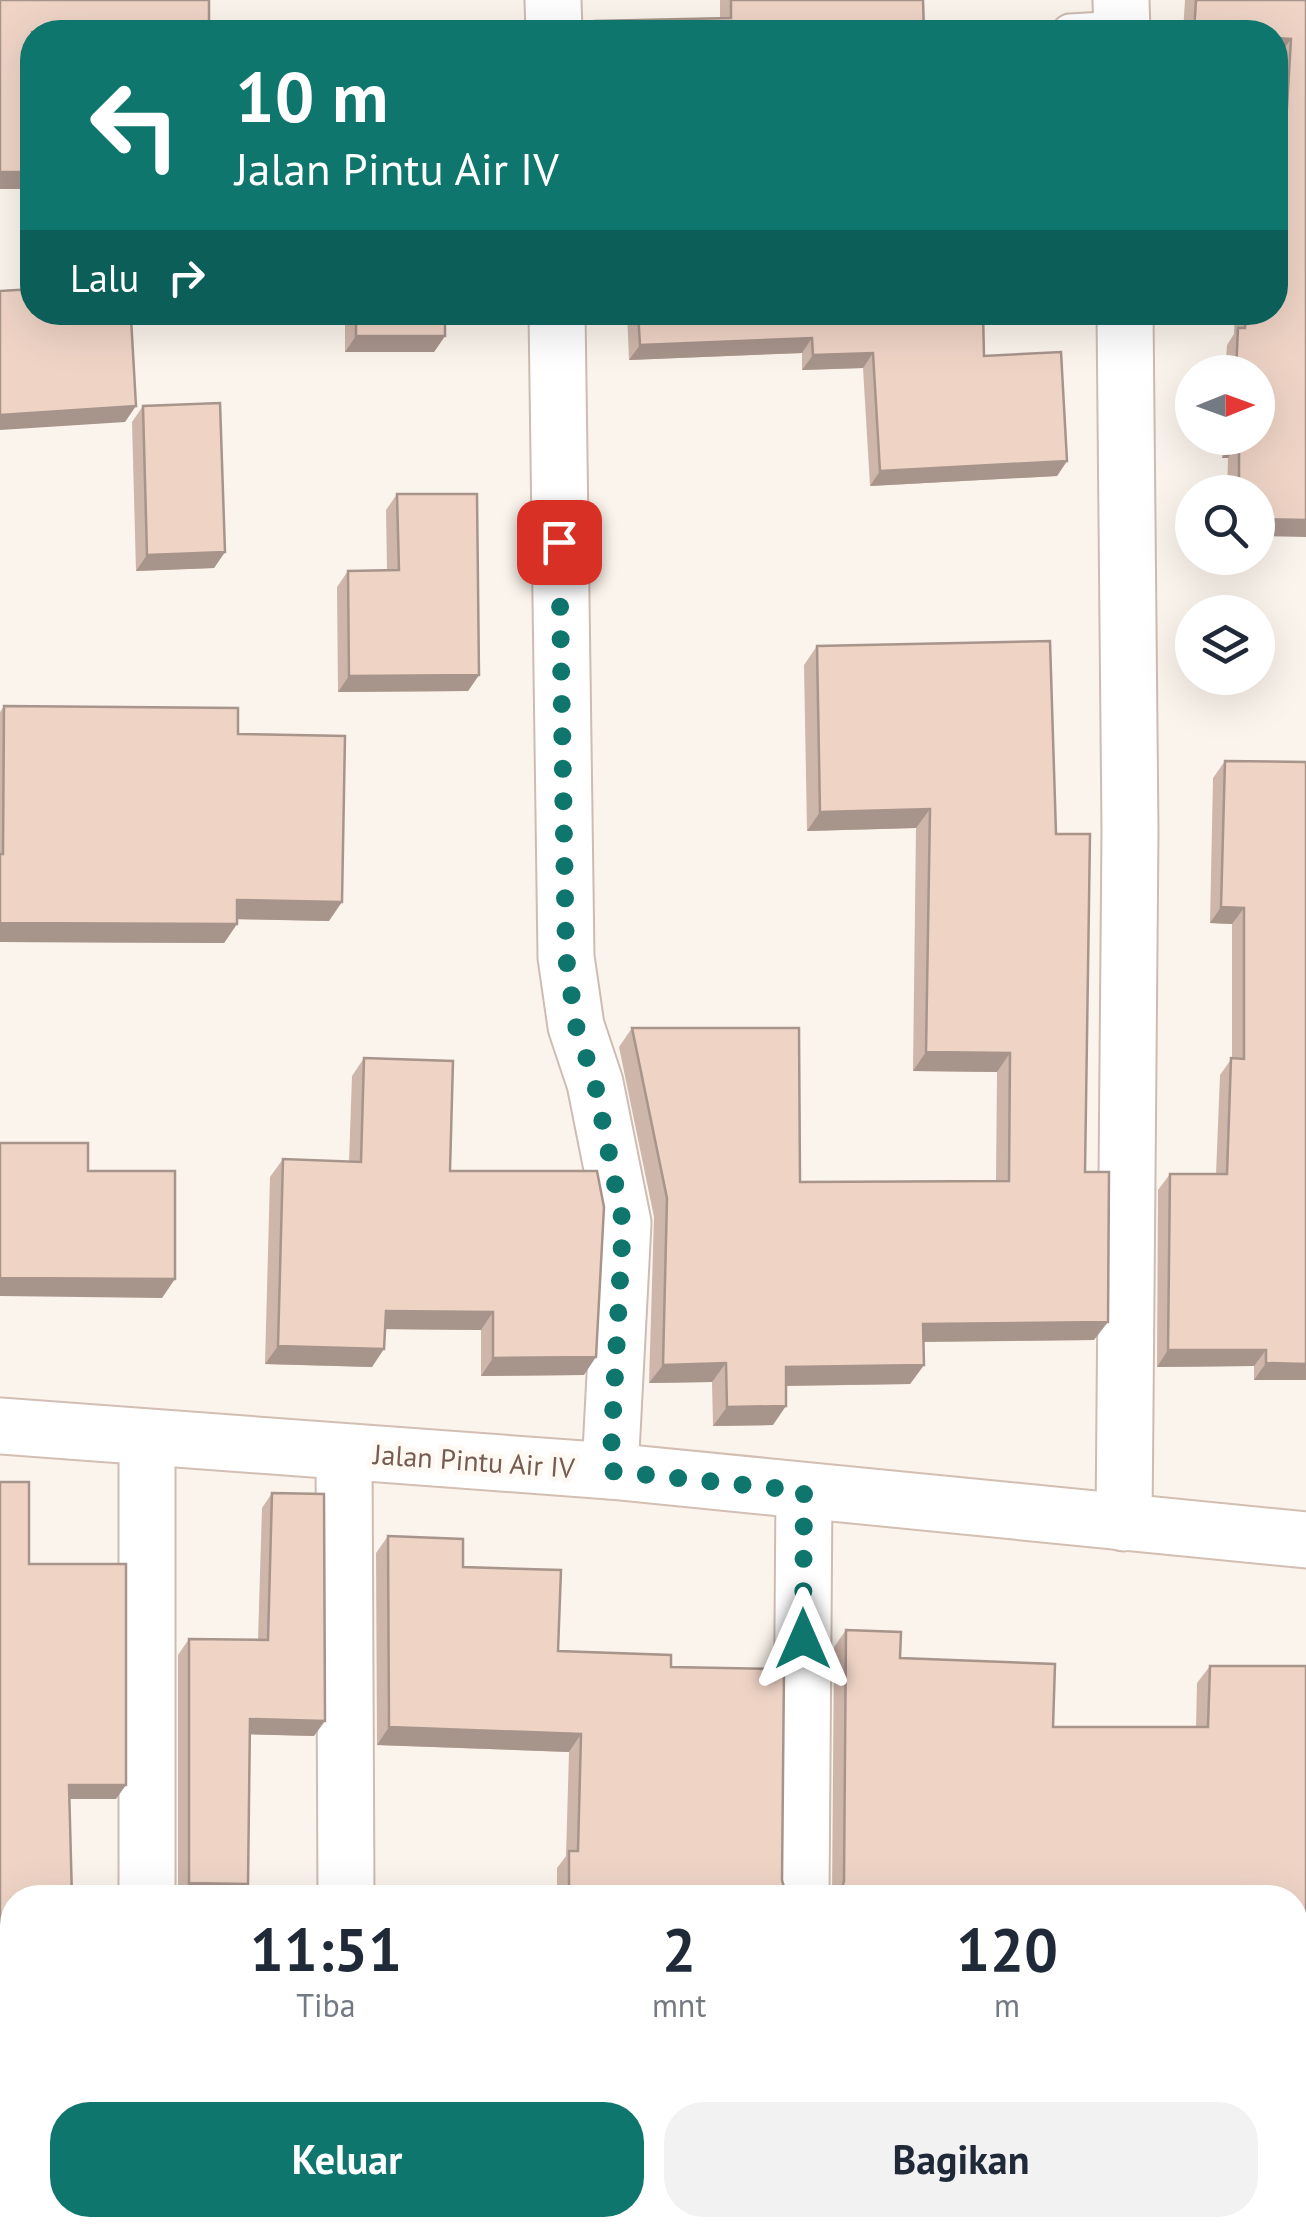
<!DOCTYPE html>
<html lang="id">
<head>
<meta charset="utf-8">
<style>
  body { margin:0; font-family:"PT Sans",sans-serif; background:#f2f2f3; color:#1f2937; height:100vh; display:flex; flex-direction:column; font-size:38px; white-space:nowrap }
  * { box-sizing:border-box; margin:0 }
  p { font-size:32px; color:#747a83 }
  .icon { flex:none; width:55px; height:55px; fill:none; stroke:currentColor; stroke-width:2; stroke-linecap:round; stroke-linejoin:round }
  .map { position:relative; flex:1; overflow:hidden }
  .side { position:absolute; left:0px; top:1885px; width:1308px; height:352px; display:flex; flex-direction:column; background:#fff; border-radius:40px 40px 0 0; box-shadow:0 10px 40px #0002 }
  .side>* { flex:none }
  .hud { position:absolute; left:20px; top:20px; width:1268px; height:305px; border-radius:40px; box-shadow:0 10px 40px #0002; background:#0f766e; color:#fff; overflow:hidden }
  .needle { width:65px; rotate:89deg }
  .tools { position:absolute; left:1175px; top:355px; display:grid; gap:20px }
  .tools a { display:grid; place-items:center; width:100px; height:100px; border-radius:50%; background:#fff; box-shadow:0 10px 40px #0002; font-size:50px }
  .pin { position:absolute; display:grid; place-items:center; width:85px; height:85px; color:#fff; margin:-42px; border-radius:20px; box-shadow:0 5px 15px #0006 }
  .me { position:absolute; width:110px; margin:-55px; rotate:0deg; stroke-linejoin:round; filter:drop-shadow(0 0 8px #0008) }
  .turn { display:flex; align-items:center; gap:35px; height:210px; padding:0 50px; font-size:45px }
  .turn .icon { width:130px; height:130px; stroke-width:2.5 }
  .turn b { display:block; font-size:70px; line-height:85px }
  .then { display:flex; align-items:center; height:95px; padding:0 50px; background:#0003; gap:20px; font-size:38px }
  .eta { display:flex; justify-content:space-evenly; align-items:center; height:170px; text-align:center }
  .eta b { font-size:60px; font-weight:700; line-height:70px }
  .action { display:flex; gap:20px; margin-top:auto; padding:20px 50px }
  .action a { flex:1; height:115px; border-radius:40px; background:#0f766e; color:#fff; font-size:40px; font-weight:700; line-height:115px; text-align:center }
  .action a+a { background:#f2f2f3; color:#1f2937 }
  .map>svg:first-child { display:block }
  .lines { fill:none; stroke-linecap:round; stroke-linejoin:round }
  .lane-casing { stroke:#cdbcb2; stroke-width:39 }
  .street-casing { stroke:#cdbcb2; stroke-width:59 }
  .secondary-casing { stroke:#d2beb2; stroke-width:59 }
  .lane { stroke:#fff; stroke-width:35 }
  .street { stroke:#fff; stroke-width:55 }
  .secondary { stroke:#fff; stroke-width:55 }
  .wall { fill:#ceb6aa }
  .shaded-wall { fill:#a7948b }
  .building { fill:#efd4c6; stroke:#a7948b; stroke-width:2.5 }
  .route { stroke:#0f766e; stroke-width:18; stroke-dasharray:0 32.4 }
  .labels { text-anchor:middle; stroke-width:10; stroke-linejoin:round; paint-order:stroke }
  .street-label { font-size:28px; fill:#755b50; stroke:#fef9f3 }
</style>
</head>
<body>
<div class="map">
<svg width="1306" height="2237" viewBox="0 0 1306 2237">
  <rect width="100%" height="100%" fill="#fbf4ec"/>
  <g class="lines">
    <defs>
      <path id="lane" d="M1070,32L1122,29"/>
      <g id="street">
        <path d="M553,0L554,32"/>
        <path d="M1121,0L1122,32"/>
        <path d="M557,312L566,957L576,1026L595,1083L623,1223L610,1471"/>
        <path d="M344,1452L346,1898"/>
        <path d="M1124,1523L1130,832L1125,312"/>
        <path d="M147,1898V1438"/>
        <path d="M801,1898L804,1491"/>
        <path d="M347,2225L348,2237"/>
        <path d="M147,2237V2225"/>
        <path d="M798,2237V2225"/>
      </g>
      <path id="secondary" d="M0,1426L610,1471L1306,1540"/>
    </defs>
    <use href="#lane" class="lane-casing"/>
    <use href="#street" class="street-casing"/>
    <use href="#secondary" class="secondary-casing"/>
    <use href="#lane" class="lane"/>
    <use href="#street" class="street"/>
    <use href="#secondary" class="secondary"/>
  </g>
  <g class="wall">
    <path d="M720,0H923L924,32H587L595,21L720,18Z"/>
    <path d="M1185,0H1306L1258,492H1227L1228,458H1222L1223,438H1258V372H1225L1227,345L1234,334L1235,312H1275V122L1279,56L1275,32H1183Z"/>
    <path d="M345,312H445V336L434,352H345Z"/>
    <path d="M627,312H983L984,356L1067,461L1057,476L870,486L863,368L802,370V353L629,360Z"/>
    <path d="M143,406L225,552L214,568L136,571L132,422Z"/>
    <path d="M397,494L479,675L468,691L338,692L337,587L348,571H387L386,510Z"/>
    <path d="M817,646L1056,834L1085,1172L1094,1340L923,1342L924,1365L910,1384L786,1386L773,1425L713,1426L712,1382L649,1383L654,1217L619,1047L632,1028L800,1182L996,1181L997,1072L913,1071L916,828L807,831L804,665Z"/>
    <path d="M4,706L238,734L329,921L237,919V924L224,943L0,942V712Z"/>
    <path d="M1225,761L1306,1380H1254V1366L1157,1367L1158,1190L1170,1174H1216L1220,1075L1232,1058V924L1210,923L1213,778Z"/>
    <path d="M364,1058L450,1171L584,1375L481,1376V1330L385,1329L372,1367L265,1364L270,1177L283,1159L349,1162L352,1076Z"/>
    <path d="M272,1493L314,1736L250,1734L239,1898H178V1655L189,1639L258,1640L262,1508Z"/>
    <path d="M388,1536L463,1567L558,1651L671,1667L782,1880L787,1898H557V1868L566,1856L569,1752L377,1745L376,1553Z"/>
    <path d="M846,1630L900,1658L1053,1727H1196L1197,1683L1210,1666H1306V2237H903V2225H1295V1898H832L834,1647Z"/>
    <path d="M175,2225H330L333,2237H178Z"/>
    <rect x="552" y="2225" width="178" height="12"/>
  </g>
  <g class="shaded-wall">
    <path d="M1275,38L1291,39L1279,56H1275Z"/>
    <rect x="0" y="172" width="32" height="17"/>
    <path d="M356,336H445L434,352H345Z"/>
    <path d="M812,338L802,353L629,360L640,345Z"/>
    <path d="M873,353L863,368L802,370L813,355Z"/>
    <path d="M136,406L125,422L0,430V415Z"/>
    <path d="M1233,441H1239L1228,458H1222Z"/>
    <path d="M1067,461L1057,476L870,486L880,471Z"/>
    <path d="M1258,519L1306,520V537L1258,536Z"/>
    <path d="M225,552L214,568L136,571L147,555Z"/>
    <path d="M479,675L468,691L338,692L349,676Z"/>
    <path d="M930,809L916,828L807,831L820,812Z"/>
    <path d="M237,900L342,902L329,921L224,919Z"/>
    <path d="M1221,907L1244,908L1232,924L1210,923Z"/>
    <path d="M0,923L237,924L224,943L0,942Z"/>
    <path d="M926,1052L1010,1053L997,1072L913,1071Z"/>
    <path d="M0,1278L175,1279L162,1298L0,1296Z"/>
    <path d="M386,1311L493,1312L481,1330L373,1329Z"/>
    <path d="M1108,1322L1094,1340L910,1342L923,1324Z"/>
    <path d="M278,1346L384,1349L372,1367L265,1364Z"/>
    <path d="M1168,1350H1266L1254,1366L1157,1367Z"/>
    <path d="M596,1357L584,1375L481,1376L493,1358Z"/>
    <path d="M726,1363L712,1382L649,1383L663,1365Z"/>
    <path d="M1266,1363L1306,1364V1380H1254Z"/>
    <path d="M924,1365L910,1384L772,1386L786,1367Z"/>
    <path d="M786,1406L773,1425L713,1426L727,1407Z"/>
    <path d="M250,1719L325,1721L314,1736L240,1734Z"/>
    <path d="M389,1727L581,1734L569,1752L377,1745Z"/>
    <path d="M69,1785H126L116,1799H59Z"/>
    <path d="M189,1883L248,1884L239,1898H179Z"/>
  </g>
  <g class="building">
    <path d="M0,0H209V32H32V172H0Z"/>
    <path d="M731,0H923L924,32H595V21L731,18Z"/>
    <path d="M1196,0H1306V520L1258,519V492H1239V441H1233L1234,438H1258V372H1236L1238,328H1245L1246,312H1275V190L1282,191L1291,39L1275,38V32H1194Z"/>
    <path d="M32,289V312H94L95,321L131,318L136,406L0,415V291Z"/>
    <rect x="356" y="312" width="89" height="24"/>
    <path d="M638,312H983L984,356L1061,352L1067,461L880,471L873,353L813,355L812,338L640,345Z"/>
    <path d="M220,403L225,552L147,555L143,406Z"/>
    <path d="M397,494H477L479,675L349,676L348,571L399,570Z"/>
    <path d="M1050,641L1056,834H1090L1085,1172H1109L1108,1322L923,1324L924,1365L786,1367V1406L727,1407L726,1363L663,1365L667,1198L632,1028H799L800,1182L1009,1181L1010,1053L926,1052L930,809L820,812L817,646Z"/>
    <path d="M4,706L238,708V734L345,736L342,902L237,900V924L0,923V854H3Z"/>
    <path d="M1225,761L1306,762V1364L1266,1363V1350H1168L1170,1174H1227L1231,1058L1244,1059V908L1221,907Z"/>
    <path d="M364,1058L453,1061L450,1171H597L604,1207L596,1357L493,1358V1312L386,1311L384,1349L278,1346L283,1159L361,1162Z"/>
    <path d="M0,1143H88V1171H175V1279L0,1278Z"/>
    <path d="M0,1482H29V1564H126V1785H69L72,1898H12V2225H65V2237H0Z"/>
    <path d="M272,1493L324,1494L325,1721L250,1719L248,1884L189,1883V1639L268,1640Z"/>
    <path d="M388,1536L463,1539V1567L561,1570L558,1651L671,1655V1667L784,1669L782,1880L787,1898H569V1851H578L581,1734L389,1727Z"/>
    <path d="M846,1630L901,1632L900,1658L1055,1664L1053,1727H1208L1210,1666H1306V2237H915V2225H1295V1898H839L844,1881Z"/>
    <path d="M188,2225H330L333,2237H183Z"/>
    <rect x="564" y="2225" width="166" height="12"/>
  </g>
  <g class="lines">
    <path class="route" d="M559,542L566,957L576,1026L595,1084L623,1223L610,1471L804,1491L803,1639"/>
  </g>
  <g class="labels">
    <g class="street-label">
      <text transform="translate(474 1461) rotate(4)" y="10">Jalan Pintu Air IV</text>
    </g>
  </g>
</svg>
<div class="tools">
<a><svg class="needle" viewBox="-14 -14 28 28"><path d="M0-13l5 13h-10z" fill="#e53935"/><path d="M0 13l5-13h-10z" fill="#747a83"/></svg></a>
<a><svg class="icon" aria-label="search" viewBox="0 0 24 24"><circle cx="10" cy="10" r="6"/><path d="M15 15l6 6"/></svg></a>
<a><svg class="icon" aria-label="layers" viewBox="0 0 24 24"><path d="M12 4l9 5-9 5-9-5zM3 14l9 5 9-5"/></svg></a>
</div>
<div class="pin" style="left:559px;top:542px;background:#d93025"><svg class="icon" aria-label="arrive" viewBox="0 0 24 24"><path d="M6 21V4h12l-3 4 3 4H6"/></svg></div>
<svg class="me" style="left:803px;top:1639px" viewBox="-20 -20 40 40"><path d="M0-17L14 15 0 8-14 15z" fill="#0f766e" stroke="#fff" stroke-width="4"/></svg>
<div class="hud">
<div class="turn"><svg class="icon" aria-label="left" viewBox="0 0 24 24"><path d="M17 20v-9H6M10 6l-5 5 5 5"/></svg><div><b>10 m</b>Jalan Pintu Air IV</div></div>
<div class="then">Lalu<svg class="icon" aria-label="right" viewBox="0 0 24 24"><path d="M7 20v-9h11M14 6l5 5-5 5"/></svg></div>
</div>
<section class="side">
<div class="eta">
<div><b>11:51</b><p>Tiba</p></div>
<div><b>2</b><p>mnt</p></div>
<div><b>120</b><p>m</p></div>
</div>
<div class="action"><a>Keluar</a><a>Bagikan</a></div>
</section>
</div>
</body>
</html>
